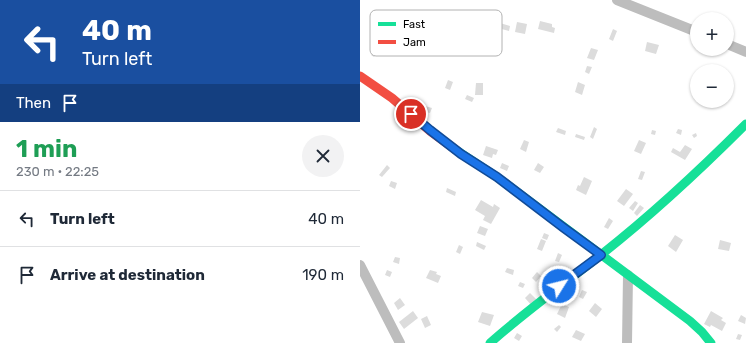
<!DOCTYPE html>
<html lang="en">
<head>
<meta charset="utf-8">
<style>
  body { margin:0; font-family:Rubik,sans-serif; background:#f2f2f3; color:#1f2937; height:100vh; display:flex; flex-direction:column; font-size:15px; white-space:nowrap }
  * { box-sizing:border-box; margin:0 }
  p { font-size:13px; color:#747a83 }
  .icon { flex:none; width:22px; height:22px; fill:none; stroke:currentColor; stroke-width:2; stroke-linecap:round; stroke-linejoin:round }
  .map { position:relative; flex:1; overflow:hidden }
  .sheet { display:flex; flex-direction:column; background:#fff; width:360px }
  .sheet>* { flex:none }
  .banner { background:#1a4fa0; color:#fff; overflow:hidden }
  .controls { position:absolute; left:330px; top:12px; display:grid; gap:8px }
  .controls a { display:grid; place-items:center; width:44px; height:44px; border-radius:50%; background:#fff; box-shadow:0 1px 3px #0004; font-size:20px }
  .pin { position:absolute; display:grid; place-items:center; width:34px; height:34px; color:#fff; margin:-17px; border:2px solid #fff; border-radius:50%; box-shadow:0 1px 4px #0007 }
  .me { position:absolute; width:44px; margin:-22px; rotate:54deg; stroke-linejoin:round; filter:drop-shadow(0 0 3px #0008) }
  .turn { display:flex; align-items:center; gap:14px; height:84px; padding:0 16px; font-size:18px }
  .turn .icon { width:52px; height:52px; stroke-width:2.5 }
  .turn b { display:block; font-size:28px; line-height:34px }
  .then { display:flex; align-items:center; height:38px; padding:0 16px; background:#0003; gap:8px; font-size:15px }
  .round { display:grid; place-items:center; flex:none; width:42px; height:42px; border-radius:21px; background:#f2f2f3 }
  .head { display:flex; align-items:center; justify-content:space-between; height:68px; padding:0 16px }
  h1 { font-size:24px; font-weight:700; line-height:30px; color:#1e9e55 }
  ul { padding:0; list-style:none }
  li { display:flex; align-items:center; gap:12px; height:56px; padding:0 16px; border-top:1px solid #e0e1e3 }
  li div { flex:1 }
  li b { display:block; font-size:15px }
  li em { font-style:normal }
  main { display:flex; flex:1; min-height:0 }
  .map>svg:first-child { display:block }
  .building { fill:#dcdcdc }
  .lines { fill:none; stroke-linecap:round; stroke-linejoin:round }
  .street { stroke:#bdbdbd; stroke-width:10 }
  .fast { stroke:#16e098; stroke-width:9 }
  .jam { stroke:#f24e42; stroke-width:9 }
  .route-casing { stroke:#114b97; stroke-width:10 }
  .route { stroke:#1a73e8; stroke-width:7 }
  .key { fill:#fff; stroke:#b2b2b2; stroke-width:1 }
  .key-label { font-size:11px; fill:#000 }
</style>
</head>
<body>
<main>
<section class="sheet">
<div class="banner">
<div class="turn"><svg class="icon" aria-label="left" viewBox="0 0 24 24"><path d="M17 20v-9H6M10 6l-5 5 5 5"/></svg><div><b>40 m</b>Turn left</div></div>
<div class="then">Then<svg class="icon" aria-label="arrive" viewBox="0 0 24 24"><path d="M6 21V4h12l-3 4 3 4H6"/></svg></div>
</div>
<div class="head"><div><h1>1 min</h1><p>230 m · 22:25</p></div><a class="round"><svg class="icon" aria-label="close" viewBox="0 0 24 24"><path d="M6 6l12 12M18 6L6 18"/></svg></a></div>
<ul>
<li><svg class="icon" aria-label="left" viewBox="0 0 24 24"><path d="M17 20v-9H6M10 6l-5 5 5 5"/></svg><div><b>Turn left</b></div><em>40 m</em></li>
<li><svg class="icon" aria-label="arrive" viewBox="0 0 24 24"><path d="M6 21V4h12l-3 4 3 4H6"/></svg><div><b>Arrive at destination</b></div><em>190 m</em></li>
</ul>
</section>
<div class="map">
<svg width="386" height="343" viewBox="0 0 386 343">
  <rect width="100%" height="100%" fill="#fff"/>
  <g class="building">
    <path d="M180,21L192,24V27L195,28L194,33L178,29Z"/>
    <path d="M157,22L167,24L165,34L155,32Z"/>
    <path d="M140,23L150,26L149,31L138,28Z"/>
    <path d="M253,29L257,31L253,41L249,39Z"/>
    <path d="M287,42L299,45L296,54L285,51Z"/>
    <path d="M231,48L238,50L234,60L227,58Z"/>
    <path d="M16,49L19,51L14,57L11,55Z"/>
    <path d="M227,66L232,67L229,74L225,72Z"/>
    <path d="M88,80L93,82L90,90L85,88Z"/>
    <path d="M218,82L225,85L222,95L215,92Z"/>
    <path d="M116,83H123V95H115Z"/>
    <path d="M107,95L114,98L112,102L105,99Z"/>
    <path d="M65,106L72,108L70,113L63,111Z"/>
    <path d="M234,127L237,129L233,139L230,137Z"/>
    <path d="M198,128L206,131L205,135L196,132Z"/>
    <path d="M318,129L322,130L321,135L316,133Z"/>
    <path d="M292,130L296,131L295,135L291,134Z"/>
    <path d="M336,133L337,136L334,138L332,135Z"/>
    <path d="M216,134L225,137L224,140L215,137Z"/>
    <path d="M164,140L169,142L166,152L160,149Z"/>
    <path d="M279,140L286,143L281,154L274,151Z"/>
    <path d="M325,145L332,149L325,160L311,152L313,148L320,152Z"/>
    <path d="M126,146L138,150L136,155L133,154L132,158L123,155Z"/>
    <path d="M142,163L149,166L147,171L140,168Z"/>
    <path d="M178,163L184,167L180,173L174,170Z"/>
    <path d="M27,165L30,168L22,177L19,175Z"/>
    <path d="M281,171L285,172L282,180L278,179Z"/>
    <path d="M224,177L232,181L226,195L216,190L218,185L220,186Z"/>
    <path d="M31,181L37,183L35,189L29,186Z"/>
    <path d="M87,188L96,192L95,196L86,192Z"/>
    <path d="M266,189L273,194L264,206L257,201Z"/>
    <path d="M121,200L133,207L134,204L140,208L131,224L123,220L125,216L115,210Z"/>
    <path d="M275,201L278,203L273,211L269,208Z"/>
    <path d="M280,205L284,208L277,216L274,213Z"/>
    <path d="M249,218L253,221L248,229L244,227Z"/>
    <path d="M120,226L128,229L125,236L117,233Z"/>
    <path d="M184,233L189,235L187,240L182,238Z"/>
    <path d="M315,235L323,240L316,252L308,246Z"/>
    <path d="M181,239L186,241L182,251L177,249Z"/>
    <path d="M360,240L371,243L369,251L358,249Z"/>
    <path d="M117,242L126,246L124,250L116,246Z"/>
    <path d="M99,245L103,247L100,254L96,252Z"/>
    <path d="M198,253L202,255L199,262L195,261Z"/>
    <path d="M35,257L40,258L39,264L33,262Z"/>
    <path d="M147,268L154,270L153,275L145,272Z"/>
    <path d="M27,270L32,272L30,277L25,275Z"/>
    <path d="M70,270L77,272L76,274L81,276L78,283L66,278Z"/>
    <path d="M177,272L181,276L176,282L172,278Z"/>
    <path d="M160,282L165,284L163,288L158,286Z"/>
    <path d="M222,290L227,292L223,299L219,297Z"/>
    <path d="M170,293L177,300L172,306L165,298Z"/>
    <path d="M40,298L45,305L38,310L34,303Z"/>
    <path d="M235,303L242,309L236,317L229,311Z"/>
    <path d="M202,304L209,307L205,318L197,314Z"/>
    <path d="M53,311L58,318L44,329L39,322Z"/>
    <path d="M351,311L363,318L361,320L366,323L362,331L351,325L350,327L344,324Z"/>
    <path d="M122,312L134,315L130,326L118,322Z"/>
    <path d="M381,315L386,318L385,324L378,321Z"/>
    <path d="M67,316L71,325L65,328L61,319Z"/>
    <path d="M199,325L201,327L197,332L194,329Z"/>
    <path d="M216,330L225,334L221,341L212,337Z"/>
    <path d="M157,333L162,336L159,341L154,338Z"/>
    <path d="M378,334L382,335L380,340L376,339Z"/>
  </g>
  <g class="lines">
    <g class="street">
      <path d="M257,0L337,32"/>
      <path d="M367,44L386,52"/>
      <path d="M0,265L40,343"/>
      <path d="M267,343L268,275"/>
    </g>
    <g class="fast">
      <path d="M96,150L137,177L330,321L342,332L351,343"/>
      <path d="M130,343C166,311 204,284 242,254C293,214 340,170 386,124"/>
    </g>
    <path class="jam" d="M0,76L32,98L70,131L96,150"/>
  </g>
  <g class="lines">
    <defs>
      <path id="route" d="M51,114L70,130L101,154L137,177L204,228L241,255L199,286"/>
    </defs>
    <use href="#route" class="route-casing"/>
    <use href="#route" class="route"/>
  </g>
  <rect x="10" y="10" width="132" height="46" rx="6" class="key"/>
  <rect x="18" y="22" width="18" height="4" fill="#16e098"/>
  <rect x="18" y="40" width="18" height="4" fill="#f24e42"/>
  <g class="key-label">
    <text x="43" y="28">Fast</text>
    <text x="43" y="46">Jam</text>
  </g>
</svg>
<div class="controls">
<a>+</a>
<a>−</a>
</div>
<div class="pin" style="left:51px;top:114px;background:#d93025"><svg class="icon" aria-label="arrive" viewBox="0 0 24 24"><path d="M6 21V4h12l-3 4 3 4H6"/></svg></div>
<svg class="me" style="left:199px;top:286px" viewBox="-20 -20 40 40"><circle r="17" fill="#1a73e8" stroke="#fff" stroke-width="3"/><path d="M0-11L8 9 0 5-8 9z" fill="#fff"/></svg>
</div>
</main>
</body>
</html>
